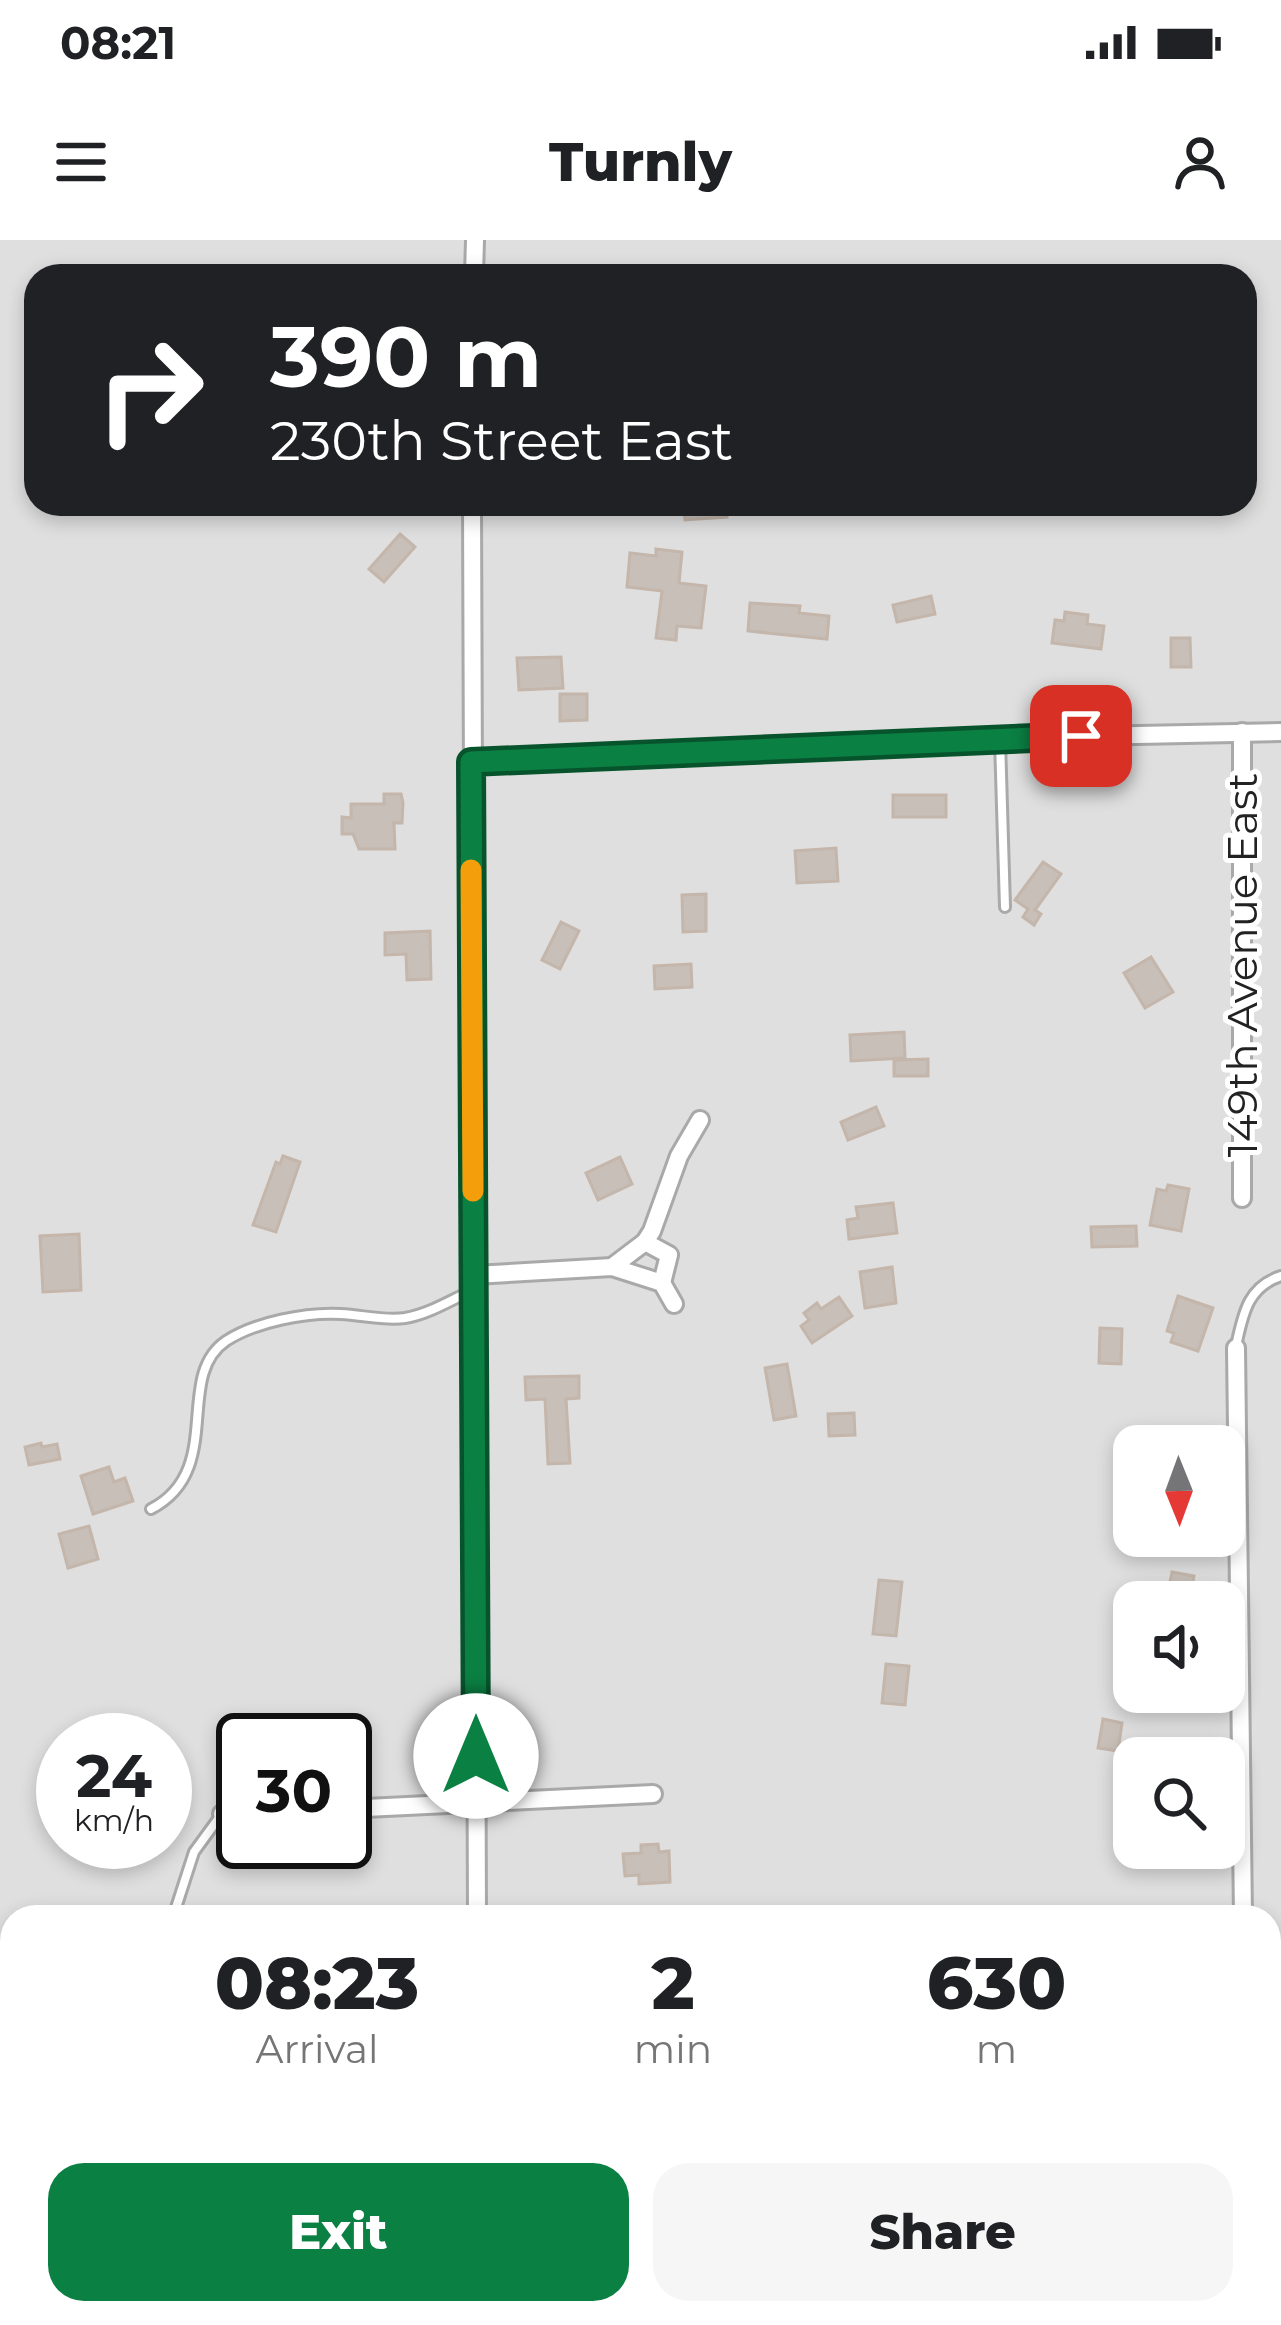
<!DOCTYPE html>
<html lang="en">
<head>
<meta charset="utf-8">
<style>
  body { margin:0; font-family:Montserrat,sans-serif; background:#f6f6f6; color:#202124; height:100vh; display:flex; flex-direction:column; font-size:45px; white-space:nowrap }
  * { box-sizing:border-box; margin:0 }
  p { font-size:39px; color:#757577 }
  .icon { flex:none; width:66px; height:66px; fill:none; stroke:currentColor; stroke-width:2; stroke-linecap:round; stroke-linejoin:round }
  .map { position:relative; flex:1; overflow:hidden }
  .sheet { position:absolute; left:0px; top:1665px; width:1281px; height:420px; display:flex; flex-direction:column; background:#fff; border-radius:36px 36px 0 0; box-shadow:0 6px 18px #0003 }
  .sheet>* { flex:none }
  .hud { position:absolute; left:24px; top:24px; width:1233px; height:252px; border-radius:36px; box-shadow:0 6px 18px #0003; background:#202124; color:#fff; overflow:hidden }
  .needle { width:78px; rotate:179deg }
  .fabs { position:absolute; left:1113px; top:1185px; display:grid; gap:24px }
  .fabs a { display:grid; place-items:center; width:132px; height:132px; border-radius:24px; background:#fff; box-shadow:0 6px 18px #0003; font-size:60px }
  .speed { position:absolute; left:36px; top:1473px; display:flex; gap:24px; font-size:60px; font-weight:700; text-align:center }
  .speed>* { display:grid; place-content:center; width:156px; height:156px; border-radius:50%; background:#fff; box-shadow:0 6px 18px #0003; line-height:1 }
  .speed small { font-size:30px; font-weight:400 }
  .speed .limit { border:6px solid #111; border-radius:18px; background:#fff; color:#111 }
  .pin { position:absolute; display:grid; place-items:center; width:102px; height:102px; color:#fff; margin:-51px; border-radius:24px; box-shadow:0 6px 18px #0006 }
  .me { position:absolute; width:132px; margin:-66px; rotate:0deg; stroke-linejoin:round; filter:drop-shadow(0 0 9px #0008) }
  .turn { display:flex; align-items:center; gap:42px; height:252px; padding:0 48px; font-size:54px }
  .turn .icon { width:156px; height:156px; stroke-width:2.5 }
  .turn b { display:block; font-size:84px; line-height:102px }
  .eta { display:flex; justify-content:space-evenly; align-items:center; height:204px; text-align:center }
  .eta b { font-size:72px; font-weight:800; line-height:84px }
  .button { display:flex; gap:24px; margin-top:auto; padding:24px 48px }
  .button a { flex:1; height:138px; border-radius:36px; background:#0b8043; color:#fff; font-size:48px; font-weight:800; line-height:138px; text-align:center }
  .button a+a { background:#f6f6f6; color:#202124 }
  .status { display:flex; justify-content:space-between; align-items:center; height:84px; padding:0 60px; background:#fff; direction:ltr }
  .status svg { height:33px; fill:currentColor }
  header { display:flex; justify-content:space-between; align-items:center; height:156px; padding:0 48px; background:#fff; font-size:54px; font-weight:800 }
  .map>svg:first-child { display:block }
  .residential { fill:#e0dfdf; fill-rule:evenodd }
  .building { fill:#c7bfb8; stroke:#c4b6ab; stroke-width:3 }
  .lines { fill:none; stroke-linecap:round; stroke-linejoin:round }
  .lane-casing { stroke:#a9a9a9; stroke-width:14 }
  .street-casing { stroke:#a9a9a9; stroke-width:22 }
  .secondary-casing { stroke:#707d05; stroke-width:30 }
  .lane { stroke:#fff; stroke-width:8 }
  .street { stroke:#fff; stroke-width:16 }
  .secondary { stroke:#f7fabf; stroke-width:24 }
  .route-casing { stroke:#07532c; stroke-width:30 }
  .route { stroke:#0b8043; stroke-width:21 }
  .slow { stroke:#f59e0b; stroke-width:21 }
  .labels { text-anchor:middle; stroke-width:10; stroke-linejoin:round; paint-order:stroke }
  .street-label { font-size:42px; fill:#222; stroke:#fff }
</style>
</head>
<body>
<div class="status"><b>08:21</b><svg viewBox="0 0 49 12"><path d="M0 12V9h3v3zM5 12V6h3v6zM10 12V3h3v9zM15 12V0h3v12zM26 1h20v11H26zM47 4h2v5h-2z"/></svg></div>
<header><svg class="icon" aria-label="menu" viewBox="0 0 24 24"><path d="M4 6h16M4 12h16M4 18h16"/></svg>Turnly<svg class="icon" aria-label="person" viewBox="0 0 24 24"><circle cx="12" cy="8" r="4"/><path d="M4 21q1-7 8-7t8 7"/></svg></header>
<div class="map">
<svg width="1281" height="2085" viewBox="0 0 1281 2085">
  <rect width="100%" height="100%" fill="#f2efe9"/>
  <path class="residential" d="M0,0H1281V2024H1269V1677H12V2041H0ZM36,36H1245V264H36ZM1134,1206H1224V1296H1134ZM1134,1362H1224V1452H1134ZM63,1500H165V1602H63ZM243,1500H345V1602H243ZM1134,1518H1224V1608H1134Z"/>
  <g class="building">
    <path d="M684,264H727V277L685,280Z"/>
    <path d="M400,294L415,307L384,342L369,329Z"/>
    <path d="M656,309L682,312L679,343L706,346L701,388L677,386L676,400L656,398L662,351L627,347L630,313L656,316Z"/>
    <path d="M931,356L935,374L897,382L893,365Z"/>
    <path d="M750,363L800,366L799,373L829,376L827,399L748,391Z"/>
    <path d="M1065,372L1088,375L1087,384L1104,386L1101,409L1052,403L1055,380L1064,381Z"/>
    <path d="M1171,398H1190L1191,427H1171Z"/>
    <path d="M561,417L563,448L519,450L517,418Z"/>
    <path d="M560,454H587V480L560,481Z"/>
    <path d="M384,554H401L403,563L402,583H394L395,609H359L353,594H342V577L351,578V564H384Z"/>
    <rect x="893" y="555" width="53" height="22"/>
    <path d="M836,608L838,641L797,643L795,611Z"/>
    <path d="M1043,622L1061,634L1035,670L1041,674L1034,685L1023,677L1028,669L1015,660Z"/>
    <path d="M706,654V691L683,692L682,655Z"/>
    <path d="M561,682L579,691L560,729L542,720Z"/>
    <path d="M430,691L431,739L407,740L406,714L385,715V693Z"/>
    <path d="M1151,717L1173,752L1145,768L1124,733Z"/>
    <path d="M691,724L692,747L655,749L654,726Z"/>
    <path d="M904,792L905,818L851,821L850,795Z"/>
    <path d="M928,819V836H894V820Z"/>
    <path d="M876,867L884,886L848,900L841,882Z"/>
    <path d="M283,916L300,922L276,992L253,985L276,922L280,924Z"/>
    <path d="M620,917L632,944L598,960L586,933Z"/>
    <path d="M1168,945L1189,949L1181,991L1150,985L1157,949L1166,951Z"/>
    <path d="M893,963L897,993L849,999L847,980L858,978L856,967Z"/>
    <path d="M1136,986L1137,1006L1092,1007L1091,987Z"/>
    <path d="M79,994L81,1050L43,1052L40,996Z"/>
    <path d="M892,1027L896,1063L865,1068L860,1032Z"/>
    <path d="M1178,1056L1213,1068L1198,1111L1171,1102L1174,1093L1167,1091Z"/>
    <path d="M839,1057L852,1076L812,1103L801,1086L809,1080L804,1073L817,1063L821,1069Z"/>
    <path d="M1100,1088L1122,1089L1121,1124L1099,1123Z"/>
    <path d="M787,1124L796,1176L774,1180L765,1128Z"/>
    <path d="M579,1136V1158L566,1159L570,1223L548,1224L545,1159L526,1160L525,1137Z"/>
    <path d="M854,1173L855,1195L829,1196L828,1174Z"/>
    <path d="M41,1203L42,1207L57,1204L60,1219L29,1225L25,1207Z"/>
    <path d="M109,1227L114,1242L125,1238L133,1261L93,1274L81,1236Z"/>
    <path d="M89,1286L98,1319L68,1328L59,1294Z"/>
    <path d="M1172,1332L1194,1336L1189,1362H1166Z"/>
    <path d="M879,1340L902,1342L896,1396L873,1394Z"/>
    <path d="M886,1424L909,1426L905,1465L882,1463Z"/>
    <path d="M1103,1479L1122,1483L1118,1511L1098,1508Z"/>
    <path d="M658,1604L659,1612L669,1611L670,1642L639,1644V1635L625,1636L623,1614L641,1613V1605Z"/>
  </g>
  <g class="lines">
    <defs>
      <g id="lane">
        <path d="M1000,500L1005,667"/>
        <path d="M1236,1106C1243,1075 1247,1047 1281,1036"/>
        <path d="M151,1269C226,1230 173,1137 226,1101C255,1082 306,1072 341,1074C362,1075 384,1081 405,1078C429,1074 451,1060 473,1050"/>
        <path d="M173,1677L194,1612L221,1575"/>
        <path d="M1186,2085V2073"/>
      </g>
      <g id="street">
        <path d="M474,36L475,0"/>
        <path d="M472,264L477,1677"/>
        <path d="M471,522L951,499L1281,492"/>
        <path d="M1242,958V492"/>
        <path d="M645,1002L669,1015L662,1043"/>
        <path d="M612,1027L645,1002L652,991L679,916L700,880"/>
        <path d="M474,1035L612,1027L662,1043L674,1064"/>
        <path d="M1236,1108L1243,1677"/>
        <path d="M345,1569L653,1554"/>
        <path d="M222,1574L243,1573"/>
      </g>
      <g id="secondary">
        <path d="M1269,2044H1281"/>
        <path d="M212,2085L515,2073"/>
      </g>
    </defs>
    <use href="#lane" class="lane-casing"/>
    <use href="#street" class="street-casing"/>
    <use href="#secondary" class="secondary-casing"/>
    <use href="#lane" class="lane"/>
    <use href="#street" class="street"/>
    <use href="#secondary" class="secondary"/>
  </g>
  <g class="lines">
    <defs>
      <path id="route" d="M476,1516L471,522L1081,496"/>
    </defs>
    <use href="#route" class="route-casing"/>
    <use href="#route" class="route"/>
    <path class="slow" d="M471,630L473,951"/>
  </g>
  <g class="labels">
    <g class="street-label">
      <text transform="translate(1242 725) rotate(-90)" y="15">149th Avenue East</text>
    </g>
  </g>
</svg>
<div class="fabs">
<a><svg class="needle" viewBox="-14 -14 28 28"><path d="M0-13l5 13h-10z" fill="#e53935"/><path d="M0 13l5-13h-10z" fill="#757577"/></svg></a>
<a><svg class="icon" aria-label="sound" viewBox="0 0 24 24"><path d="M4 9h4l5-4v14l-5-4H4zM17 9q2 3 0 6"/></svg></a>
<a><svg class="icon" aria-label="search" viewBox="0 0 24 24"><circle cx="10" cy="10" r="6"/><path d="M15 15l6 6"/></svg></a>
</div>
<div class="speed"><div>24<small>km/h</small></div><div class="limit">30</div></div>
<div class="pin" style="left:1081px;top:496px;background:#d93025"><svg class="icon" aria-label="arrive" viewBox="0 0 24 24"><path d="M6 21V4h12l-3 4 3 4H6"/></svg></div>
<svg class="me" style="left:476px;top:1516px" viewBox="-20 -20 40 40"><circle r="19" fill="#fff"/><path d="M0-13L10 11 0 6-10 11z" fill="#0b8043"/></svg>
<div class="hud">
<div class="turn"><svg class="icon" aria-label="right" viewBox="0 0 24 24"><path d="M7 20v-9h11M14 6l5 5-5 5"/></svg><div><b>390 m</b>230th Street East</div></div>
</div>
<section class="sheet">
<div class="eta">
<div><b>08:23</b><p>Arrival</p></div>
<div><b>2</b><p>min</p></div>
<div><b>630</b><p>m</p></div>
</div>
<div class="button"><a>Exit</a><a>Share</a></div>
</section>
</div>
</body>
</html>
